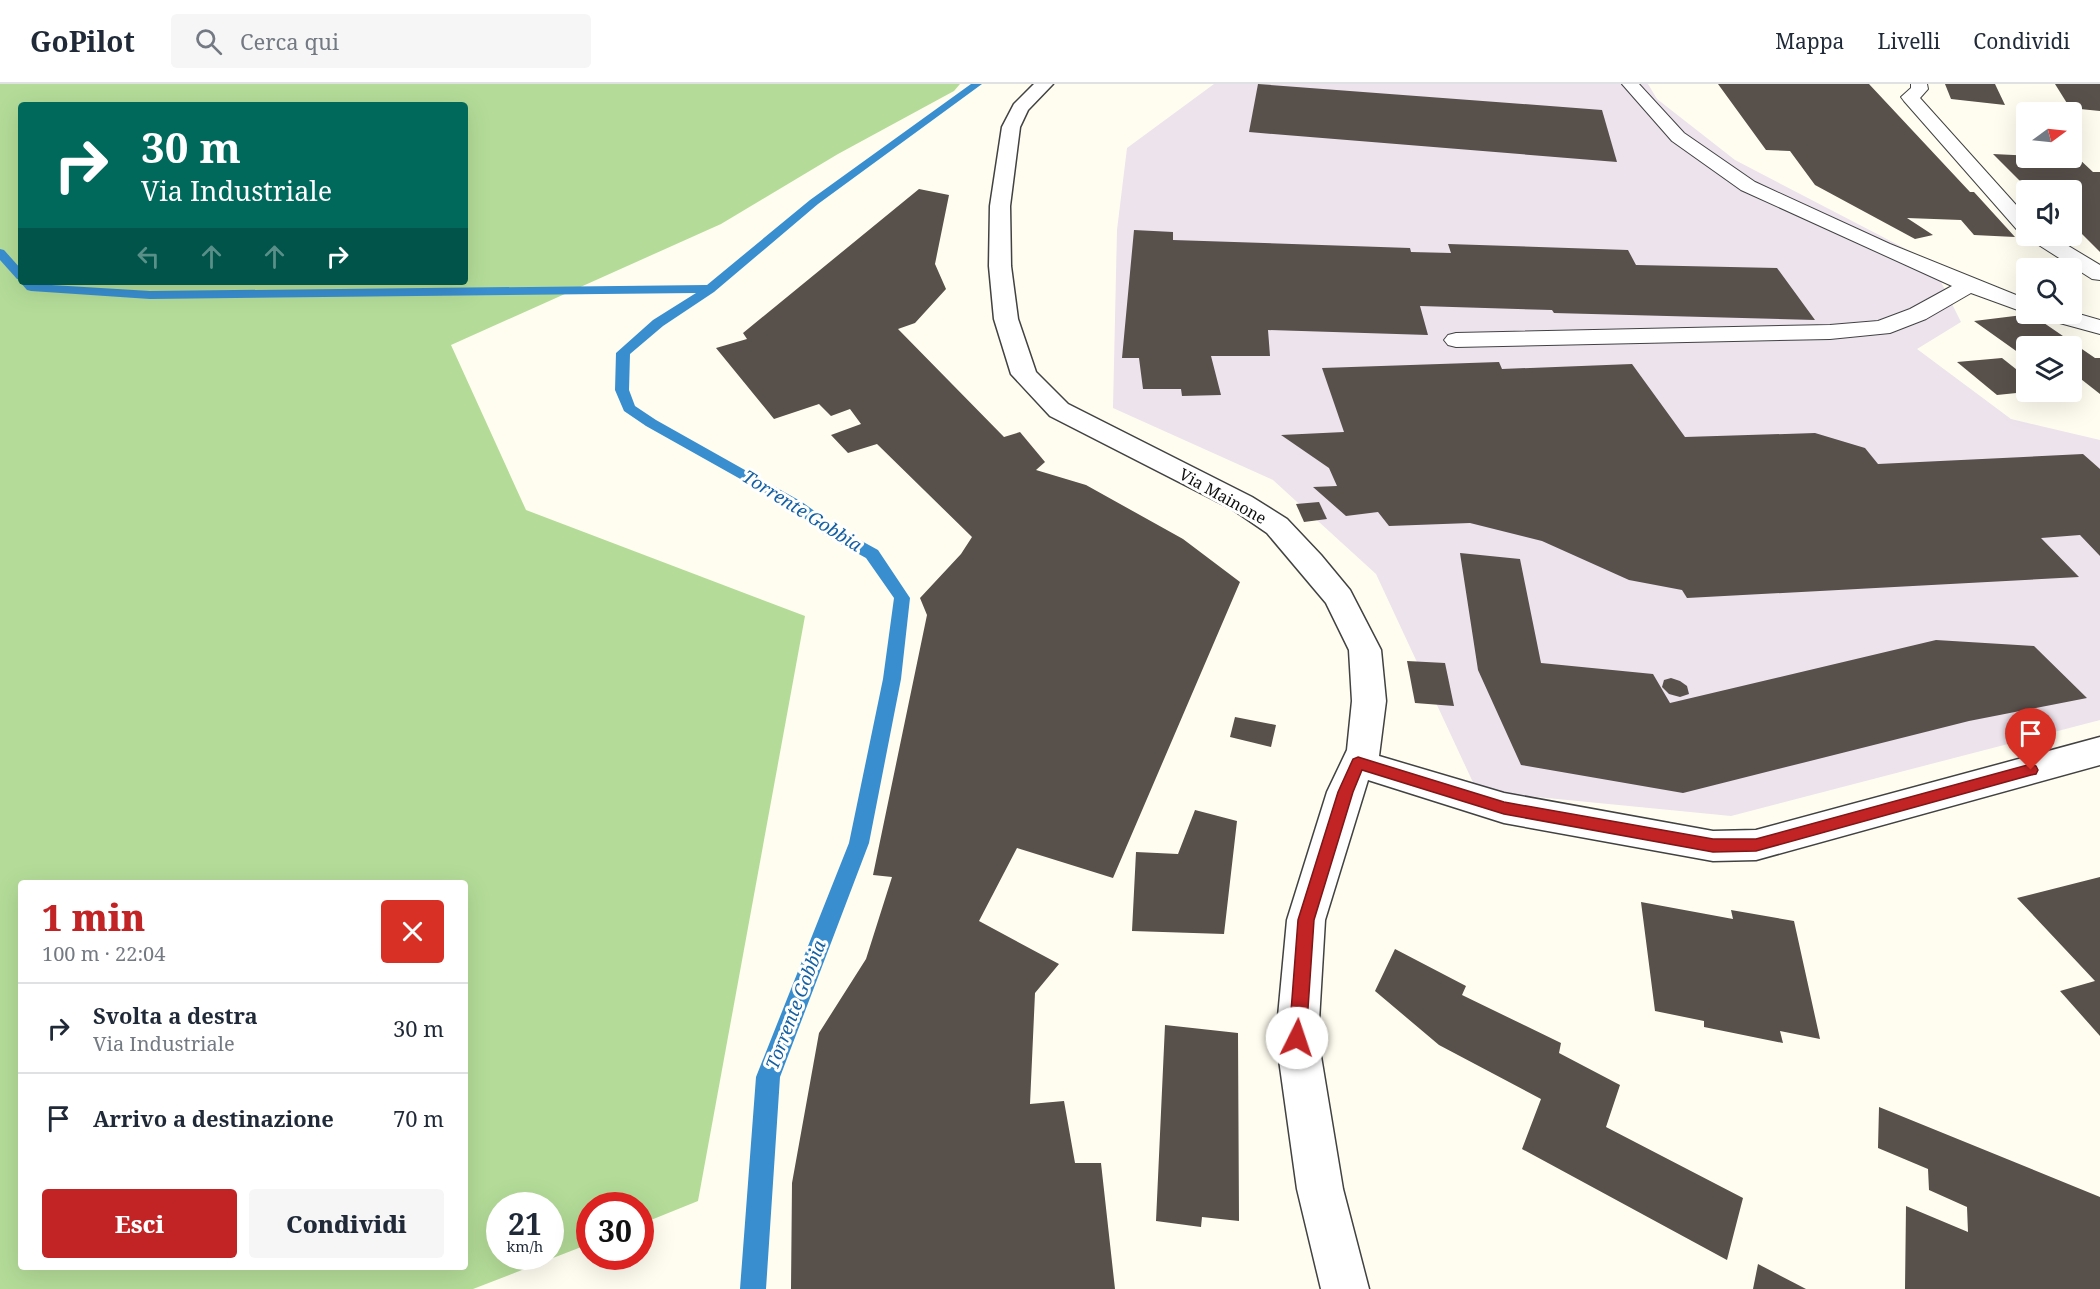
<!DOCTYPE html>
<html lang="it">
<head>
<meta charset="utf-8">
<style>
  body { margin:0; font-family:"Noto Serif",serif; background:#f6f6f7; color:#1f2937; height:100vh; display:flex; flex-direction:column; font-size:22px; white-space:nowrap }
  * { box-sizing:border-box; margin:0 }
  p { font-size:20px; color:#747a83 }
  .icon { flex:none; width:33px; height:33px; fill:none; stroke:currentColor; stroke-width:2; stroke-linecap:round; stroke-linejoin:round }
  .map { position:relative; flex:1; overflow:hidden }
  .details { position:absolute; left:18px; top:796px; width:450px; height:390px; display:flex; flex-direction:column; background:#fff; border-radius:6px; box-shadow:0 6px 24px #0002 }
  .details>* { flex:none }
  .guide { position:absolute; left:18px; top:18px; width:450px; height:183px; border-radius:6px; box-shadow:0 6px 24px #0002; background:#00695c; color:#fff; overflow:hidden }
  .needle { width:39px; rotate:75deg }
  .fabs { position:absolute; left:2016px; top:18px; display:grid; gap:12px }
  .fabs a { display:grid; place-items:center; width:66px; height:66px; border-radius:6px; background:#fff; box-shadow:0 6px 24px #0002; font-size:30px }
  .speed { position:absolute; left:486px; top:1108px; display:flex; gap:12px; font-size:30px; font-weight:700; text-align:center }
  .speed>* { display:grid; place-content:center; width:78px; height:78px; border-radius:50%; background:#fff; box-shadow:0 6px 24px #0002; line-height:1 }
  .speed small { font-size:15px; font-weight:400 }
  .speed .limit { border:9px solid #d22; background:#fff; color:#111 }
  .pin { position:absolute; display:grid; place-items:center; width:51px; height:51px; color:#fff; margin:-62px -26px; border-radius:50% 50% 50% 0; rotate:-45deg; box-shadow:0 0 6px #0007 }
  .pin .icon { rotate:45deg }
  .me { position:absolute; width:66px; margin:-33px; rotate:4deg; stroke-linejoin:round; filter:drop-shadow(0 0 4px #0008) }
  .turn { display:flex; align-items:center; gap:21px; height:126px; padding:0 24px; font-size:27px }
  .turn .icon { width:78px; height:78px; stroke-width:2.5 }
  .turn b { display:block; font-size:42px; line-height:51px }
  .lanes { display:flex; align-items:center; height:57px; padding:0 24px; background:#0003; justify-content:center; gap:30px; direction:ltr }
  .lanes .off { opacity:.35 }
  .round { display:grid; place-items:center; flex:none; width:63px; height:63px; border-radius:6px; background:#f6f6f7 }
  .overview { display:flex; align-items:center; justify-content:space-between; height:102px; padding:0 24px }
  h1 { font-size:36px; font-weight:800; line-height:45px; color:#c22325 }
  .button { display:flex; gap:12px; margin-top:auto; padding:12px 24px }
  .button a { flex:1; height:69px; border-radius:6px; background:#c22325; color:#fff; font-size:24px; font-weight:800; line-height:69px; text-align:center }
  .button a+a { background:#f6f6f7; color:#1f2937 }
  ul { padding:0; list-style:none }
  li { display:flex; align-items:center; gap:18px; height:90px; padding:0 24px; border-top:2px solid #e0e1e3 }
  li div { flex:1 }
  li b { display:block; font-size:22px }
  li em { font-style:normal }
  header { display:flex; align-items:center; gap:36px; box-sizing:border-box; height:84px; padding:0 30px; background:#fff; border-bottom:2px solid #e0e1e3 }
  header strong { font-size:28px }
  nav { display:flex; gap:33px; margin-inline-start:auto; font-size:21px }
  .search { width:420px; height:54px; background:#f6f6f7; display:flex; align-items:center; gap:15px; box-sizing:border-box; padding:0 21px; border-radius:6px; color:#747a83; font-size:22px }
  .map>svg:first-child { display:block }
  .industrial { fill:#ece3ed }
  .forest { fill:#b4dc98; fill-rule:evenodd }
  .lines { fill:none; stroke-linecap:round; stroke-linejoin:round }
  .stream { fill:#398ed0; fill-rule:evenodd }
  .building { fill:#58504b }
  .service-casing { stroke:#424242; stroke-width:2 }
  .minor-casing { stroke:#424242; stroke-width:3 }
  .service { fill:#fff; fill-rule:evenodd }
  .minor { fill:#fff; fill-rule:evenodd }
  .route { fill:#c22325; stroke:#7e1718; stroke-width:1.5 }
  .labels { text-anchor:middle; stroke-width:6; stroke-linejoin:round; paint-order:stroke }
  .street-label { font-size:16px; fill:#0f0f0f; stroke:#fff }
  .water-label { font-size:18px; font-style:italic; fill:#1560a3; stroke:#fff }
</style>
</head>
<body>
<header>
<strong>GoPilot</strong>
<div class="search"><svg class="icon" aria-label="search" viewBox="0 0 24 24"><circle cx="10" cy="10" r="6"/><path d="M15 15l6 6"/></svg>Cerca qui</div>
<nav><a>Mappa</a><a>Livelli</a><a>Condividi</a></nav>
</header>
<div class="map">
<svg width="2100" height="1205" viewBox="0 0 2100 1205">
  <rect width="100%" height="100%" fill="#fffdf0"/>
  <path class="industrial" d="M1214,0H1648L1657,15L1735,76L1931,178L1961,238L1917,265L2011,335L2100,356V636L1731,732L1477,707L1376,490L1273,396L1113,324L1117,146L1127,64Z"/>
  <path class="forest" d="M0,0H960L954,7L838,70L721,140L451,261L526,426L805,532L698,1117L641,1140L640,1122H590L589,1160L473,1205H0ZM21,21H465V198H21ZM21,800H465V1184H21ZM500,1122H550V1173H500Z"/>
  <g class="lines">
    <g class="stream">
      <path d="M971,0H982L818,120L714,208L663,242L630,270L629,306L635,322L656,336L802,418L838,444L878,466L910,514L901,595L869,759L780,993L766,1205H740L756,993L849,759L883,595L894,514L866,474L826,452L792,424L646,342L624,327L615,306L616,269L653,236L696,209L150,215L31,207L27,206L20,198L21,196L35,200L150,207L707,201L810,116Z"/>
      <path d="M0,165L4,166L21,185V196L17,195L0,176Z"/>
    </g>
  </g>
  <g class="building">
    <path d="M1258,0L1602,26L1617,78L1249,48Z"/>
    <path d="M1718,0H1869L1970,108H1974L2015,153L1974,151L1961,136L1907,134L1933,151L1915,155L1815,101L1790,67L1766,66Z"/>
    <path d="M1945,0H1995L2005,21L1951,15Z"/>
    <path d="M2055,0H2100V27L2070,24Z"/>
    <path d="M1993,70L2078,74L2093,88H2100V168L2074,142H2072V106H2029Z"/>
    <path d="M919,105L949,111L935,180L946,205L915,239L898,245L1004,353L1020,348L1045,378L1036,386L1086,401L1183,455L1240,498L1113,794L1017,764L979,837L1059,880L1035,909L1030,1020L1064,1017L1075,1079H1101L1115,1205H791L792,1099L819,949L866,875L892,793L873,791L927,531L920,514L961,470L972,453L877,360L848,369L831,351L861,340L850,325L831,332L819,320L774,335L716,264L747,255L743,249Z"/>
    <path d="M1134,146L1173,148V156L1410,164L1411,168L1451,169L1448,160L1628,166L1636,181L1777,184L1815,236L1554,229L1552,226L1420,222L1428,251L1268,246L1270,272H1211L1221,311L1182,312L1181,305H1143L1139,274H1122Z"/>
    <path d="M2031,230L2095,274H2100V310L2072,288V262H2026V274L1974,237Z"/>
    <path d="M2002,274L2026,293V308L1997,311L1957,278Z"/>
    <path d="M1499,278L1502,285L1632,280L1685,353L1815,349L1865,364L1878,380L2083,370L2100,385V472L2080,451L2041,454L2079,493L1687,514L1682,506L1629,496L1542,457L1470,439L1389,442L1378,428L1346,432L1313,403L1337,402L1329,384L1281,351L1344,348L1322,284Z"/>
    <path d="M1319,418L1327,435L1304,438L1296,420Z"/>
    <path d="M1460,469L1520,475L1541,579L1653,590L1670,619L1936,556L2034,562L2087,614L1969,637L1683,709L1521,681L1478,586Z"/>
    <path d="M1407,577L1445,579L1454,622L1415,619Z"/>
    <path d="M1671,594L1680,597L1687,602L1689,610L1680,613L1669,610L1662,603L1664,596Z"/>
    <path d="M1235,633L1276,641L1271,663L1230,653Z"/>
    <path d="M1195,726L1237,737L1224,850L1132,847L1136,768L1178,770Z"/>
    <path d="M2100,793V952L2060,907L2095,897L2017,814Z"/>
    <path d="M1641,818L1733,835L1731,826L1794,837L1820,955L1780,947L1783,959L1704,943V937L1655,927Z"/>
    <path d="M1395,865L1466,902L1462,911L1561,959L1559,969L1620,1001L1606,1043L1743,1114L1727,1176L1522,1065L1541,1015L1439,961L1375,907Z"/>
    <path d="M1165,941L1238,949L1239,1137L1202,1133L1201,1143L1156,1137Z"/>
    <path d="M1879,1023L2100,1113V1205H1905L1906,1122L1968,1148L1967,1123L1929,1106L1928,1085L1878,1064Z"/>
    <path d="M1758,1180L1806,1205H1753Z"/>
  </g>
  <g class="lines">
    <defs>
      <g id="service">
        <path d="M1622,0H1639L1684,49L1755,98L1890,160L2026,215V229L1971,209L1926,235L1890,249L1830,255L1456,263L1448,261L1444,256L1448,251L1456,249L1830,241L1878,237L1910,225L1952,202L1741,106L1672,57Z"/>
        <path d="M1911,0H1927L1928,5L1920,14L2026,132V150L2019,148L1904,17L1901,13L1911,4Z"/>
        <path d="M2028,152H2052L2100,181V196L2092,195L2031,156Z"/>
        <path d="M2072,228L2100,236V250L2045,235L2042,230Z"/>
      </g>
      <path id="minor" d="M1034,0H1053L1028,26L1020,43L1010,122L1011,182L1018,235L1036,288L1068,320L1252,413L1287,435L1321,471L1350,506L1381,566L1386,617L1379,672L1504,709L1713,747L1756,746L2100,653V681L1756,776L1713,777L1504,739L1368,696L1325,836L1318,954L1343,1105L1369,1205H1321L1297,1105L1276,954L1287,836L1327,708L1347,666L1352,617L1349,566L1326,519L1267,449L1232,425L1050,332L1011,290L994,235L989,182L990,122L1002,43L1014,20Z"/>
    </defs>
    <use href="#service" class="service-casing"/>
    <use href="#minor" class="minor-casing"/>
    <use href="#service" class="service"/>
    <use href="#minor" class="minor"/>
  </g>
  <path class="route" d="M1358,673L1504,718L1713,755H1756L2031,680L2036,682L2038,686L2036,690L2031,691L1756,767L1713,768L1504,730L1362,686L1353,708L1314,836L1306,954L1303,960L1297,962L1291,960L1289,954L1298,836L1338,708L1353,675Z"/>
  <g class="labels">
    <g class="street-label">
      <text transform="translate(1223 412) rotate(29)" y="6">Via Mainone</text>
    </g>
    <g class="water-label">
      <text transform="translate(802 427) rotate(32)" y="6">Torrente Gobbia</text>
      <text transform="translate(796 921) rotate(-69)" y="6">Torrente Gobbia</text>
    </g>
  </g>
</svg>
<div class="fabs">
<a><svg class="needle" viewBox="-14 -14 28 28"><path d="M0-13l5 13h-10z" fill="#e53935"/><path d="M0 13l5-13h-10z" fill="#747a83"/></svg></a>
<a><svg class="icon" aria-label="sound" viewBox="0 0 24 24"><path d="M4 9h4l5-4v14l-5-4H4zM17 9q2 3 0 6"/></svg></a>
<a><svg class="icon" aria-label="search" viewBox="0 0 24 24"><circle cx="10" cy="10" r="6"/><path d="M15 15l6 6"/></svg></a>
<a><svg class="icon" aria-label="layers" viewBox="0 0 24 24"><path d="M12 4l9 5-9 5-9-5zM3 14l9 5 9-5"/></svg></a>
</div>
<div class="speed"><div>21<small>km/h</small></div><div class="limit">30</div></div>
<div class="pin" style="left:2031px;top:686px;background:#d93025"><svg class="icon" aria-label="arrive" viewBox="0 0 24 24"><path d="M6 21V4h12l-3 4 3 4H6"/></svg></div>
<svg class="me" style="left:1297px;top:954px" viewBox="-20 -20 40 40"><circle r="19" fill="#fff"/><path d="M0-13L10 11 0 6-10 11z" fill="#c22325"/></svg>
<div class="guide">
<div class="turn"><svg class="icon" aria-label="right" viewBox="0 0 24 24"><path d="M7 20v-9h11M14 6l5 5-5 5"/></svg><div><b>30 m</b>Via Industriale</div></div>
<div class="lanes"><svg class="icon off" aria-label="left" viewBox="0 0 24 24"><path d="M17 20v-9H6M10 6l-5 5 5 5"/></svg><svg class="icon off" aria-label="ahead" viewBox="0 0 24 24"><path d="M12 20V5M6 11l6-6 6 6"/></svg><svg class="icon off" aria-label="ahead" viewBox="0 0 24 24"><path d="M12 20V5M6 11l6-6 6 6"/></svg><svg class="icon" aria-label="right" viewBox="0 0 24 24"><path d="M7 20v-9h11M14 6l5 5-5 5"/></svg></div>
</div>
<section class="details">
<div class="overview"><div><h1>1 min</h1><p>100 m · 22:04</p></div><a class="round" style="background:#d93025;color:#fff"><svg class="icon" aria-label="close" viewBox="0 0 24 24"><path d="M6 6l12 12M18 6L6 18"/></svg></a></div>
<ul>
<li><svg class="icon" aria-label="right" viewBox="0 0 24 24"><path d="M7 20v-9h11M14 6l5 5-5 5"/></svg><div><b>Svolta a destra</b><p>Via Industriale</p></div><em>30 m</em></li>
<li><svg class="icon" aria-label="arrive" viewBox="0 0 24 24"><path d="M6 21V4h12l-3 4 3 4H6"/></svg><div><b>Arrivo a destinazione</b></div><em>70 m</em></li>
</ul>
<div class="button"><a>Esci</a><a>Condividi</a></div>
</section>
</div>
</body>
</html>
